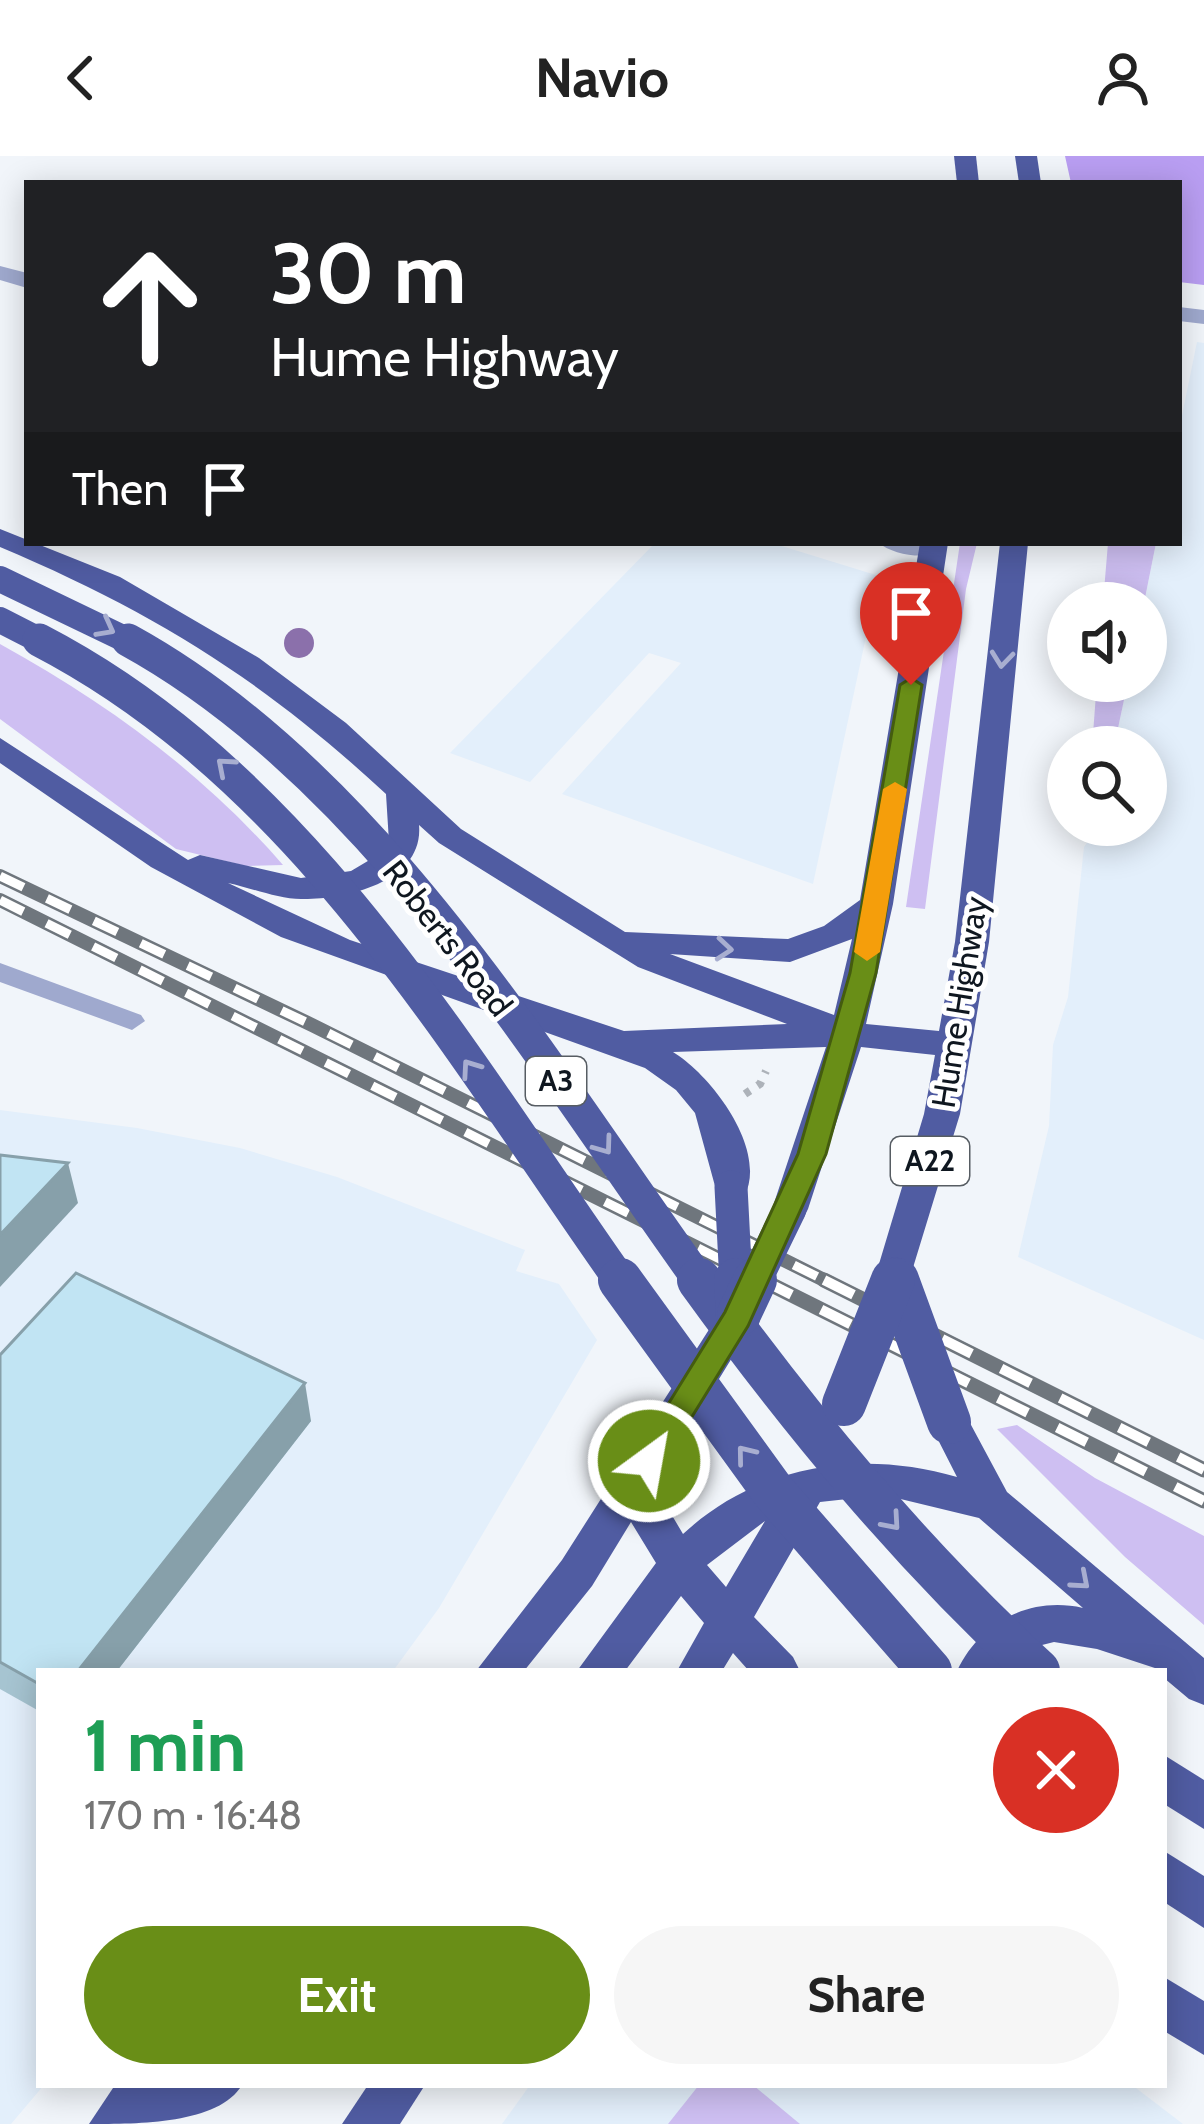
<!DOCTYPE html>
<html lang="en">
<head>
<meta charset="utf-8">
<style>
  body { margin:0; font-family:Cabin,sans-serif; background:#f6f6f6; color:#222; height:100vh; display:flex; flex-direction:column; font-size:45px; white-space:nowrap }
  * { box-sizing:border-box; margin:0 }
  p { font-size:39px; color:#767676 }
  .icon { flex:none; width:66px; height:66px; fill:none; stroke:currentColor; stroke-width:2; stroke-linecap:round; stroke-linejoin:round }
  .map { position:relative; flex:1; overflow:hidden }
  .drawer { position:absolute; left:36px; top:1512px; width:1131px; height:420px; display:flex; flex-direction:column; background:#fff; border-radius:0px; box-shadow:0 6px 30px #0003 }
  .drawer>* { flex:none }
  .hud { position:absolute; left:24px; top:24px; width:1158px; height:366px; border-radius:0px; box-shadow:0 6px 30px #0003; background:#202124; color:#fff; overflow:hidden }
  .fabs { position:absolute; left:1047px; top:426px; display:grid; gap:24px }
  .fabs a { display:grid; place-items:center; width:120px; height:120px; border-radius:50%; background:#fff; box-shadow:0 6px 30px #0003; font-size:60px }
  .pin { position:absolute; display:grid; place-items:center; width:102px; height:102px; color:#fff; margin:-123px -51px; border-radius:50% 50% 50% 0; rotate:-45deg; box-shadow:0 0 12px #0007 }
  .pin .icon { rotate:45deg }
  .me { position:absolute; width:132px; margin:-66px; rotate:32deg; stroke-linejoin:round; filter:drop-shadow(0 0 9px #0008) }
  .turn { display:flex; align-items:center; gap:42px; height:252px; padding:0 48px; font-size:54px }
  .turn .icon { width:156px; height:156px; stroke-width:2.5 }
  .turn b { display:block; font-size:84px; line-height:102px }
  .then { display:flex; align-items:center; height:114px; padding:0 48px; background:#0003; gap:24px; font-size:45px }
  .round { display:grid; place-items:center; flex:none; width:126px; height:126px; border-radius:63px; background:#f6f6f6 }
  .head { display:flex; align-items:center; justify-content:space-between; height:204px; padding:0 48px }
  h1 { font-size:72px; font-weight:700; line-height:90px; color:#1e9e55 }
  .action { display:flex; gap:24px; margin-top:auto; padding:24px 48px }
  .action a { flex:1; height:138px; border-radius:72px; background:#698e17; color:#fff; font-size:48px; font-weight:700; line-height:138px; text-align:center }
  .action a+a { background:#f6f6f6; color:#222 }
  header { display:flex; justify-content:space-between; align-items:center; height:156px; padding:0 48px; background:#fff; font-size:54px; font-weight:700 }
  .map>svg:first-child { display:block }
  .built { fill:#e3effb }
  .green { fill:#cebff2 }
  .forest { fill:#b99ef2 }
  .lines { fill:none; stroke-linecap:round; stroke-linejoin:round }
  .path { stroke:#adb2b9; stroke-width:8; stroke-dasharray:6 9; stroke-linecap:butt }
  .service { fill:#9fa9ce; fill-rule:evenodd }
  .minor { fill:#9fa9ce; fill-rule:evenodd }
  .trunk { fill:#505ca2; fill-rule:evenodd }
  .rail-far1-casing { stroke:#6f767d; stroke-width:14 }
  .rail-casing { stroke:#6f767d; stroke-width:15 }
  .rail-far1 { stroke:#fff; stroke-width:9; stroke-dasharray:26; stroke-linecap:butt }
  .rail { stroke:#fff; stroke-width:10; stroke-dasharray:33; stroke-linecap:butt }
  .trunk-bridge-far2 { stroke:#505ca2; stroke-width:26 }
  .trunk-bridge-far1 { stroke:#505ca2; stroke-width:33 }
  .trunk-bridge { stroke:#505ca2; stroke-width:44 }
  .tree { fill:#8b70ab }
  .wall { fill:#a6c4d1 }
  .shaded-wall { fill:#87a0aa }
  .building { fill:#c1e4f3; stroke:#87a0aa; stroke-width:3 }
  .oneway { stroke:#a8aed0 }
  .route { fill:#698e17; stroke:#445c0f; stroke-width:3 }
  .slow { fill:#f59e0b }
  .labels { text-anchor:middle; stroke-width:10; stroke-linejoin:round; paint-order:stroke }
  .shield { fill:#fff; stroke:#575d63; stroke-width:3 }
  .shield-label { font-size:30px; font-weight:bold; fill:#0f1720 }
  .street-label { font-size:33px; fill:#0f1720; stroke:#fff }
</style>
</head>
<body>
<header><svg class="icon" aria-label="back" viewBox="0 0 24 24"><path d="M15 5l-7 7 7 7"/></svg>Navio<svg class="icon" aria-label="person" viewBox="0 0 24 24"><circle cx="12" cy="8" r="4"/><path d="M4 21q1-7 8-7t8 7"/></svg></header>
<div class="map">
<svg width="1204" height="1968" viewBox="0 0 1204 1968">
  <rect width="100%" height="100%" fill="#f1f5fa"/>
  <g class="built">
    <path d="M1197,186L1204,187V1184L1018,1101L1049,970L1053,889L1068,841L1084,691L1099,669H1146V591H1114L1128,525H1146L1144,447L1156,387H1179V274Z"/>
    <path d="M655,387H772L879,420L813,728L562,638L681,507L649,497L530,626L450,597Z"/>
    <path d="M0,954L137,972L240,992L337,1021L525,1094L516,1115L559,1128L597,1184L439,1452L393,1515H39V1929H44L11,1968H0Z"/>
    <path d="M530,1929H1132L1183,1968H502Z"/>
  </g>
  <g class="green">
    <path d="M960,387H977L966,433L925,753L906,751Z"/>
    <path d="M1108,387H1156L1144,447H1103Z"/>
    <path d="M0,488C107,547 203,617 283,709L246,710L176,693L0,563Z"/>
    <path d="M1097,525H1128L1114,591H1092Z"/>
    <path d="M1017,1269L1095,1322L1204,1380V1469L1125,1401L997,1273Z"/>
    <path d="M699,1929H753L800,1968H668Z"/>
  </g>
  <path class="forest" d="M1065,0H1204V129L1179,126V27H1071Z"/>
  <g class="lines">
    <path class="path" d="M745,938L760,928L766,915"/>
    <path class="service" d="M0,807L141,859L145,865L132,874L0,826Z"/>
    <g class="minor">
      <path d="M0,110L27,117V132L0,124Z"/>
      <path d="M1179,151L1204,154V168L1179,165Z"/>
      <path d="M879,387H943L947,392C932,405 894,400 879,387Z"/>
    </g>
    <g class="trunk">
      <path d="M954,0H976L979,27H957Z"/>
      <path d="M1015,0H1037L1041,27H1019Z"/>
      <path d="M0,373L120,421L259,502L346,567L461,673L625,776L788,783L824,770L860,744L920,387H948L893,748L866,868L939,875L955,786L1000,387H1028L989,786L960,958L908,1128L895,1133L882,1128L876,1118L924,958L935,899L861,891L808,1053L803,1063L790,1067L777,1063L772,1053L826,891L673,896C711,919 769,994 744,1041L731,1045L718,1041L695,957L676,934L645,912L281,781L151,711L0,607V582L188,704L200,699L301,722L351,715L383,696L389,686L386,638C263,524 154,456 0,391ZM419,669L439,687L638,811L787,868L624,875L350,784L228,727C252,732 280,744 304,743C348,743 424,725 419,669ZM852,783L834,859L670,798L790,806Z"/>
      <path d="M738,1146L752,1150L757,1161L654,1329L683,1378C759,1308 861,1293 957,1321L929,1266L935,1254L949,1249L963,1254L1007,1336L1204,1502V1549L1189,1543L1164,1522V1515L1097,1493L1054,1486L1030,1492L1005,1515H957C980,1466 1030,1440 1083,1452L979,1362L884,1339L820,1346L754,1461L793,1501L800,1515H749L733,1497L722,1515H677L704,1467L681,1440L625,1515H577L656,1407L631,1366L592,1430L524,1515H476L562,1404L724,1150ZM765,1365L726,1431L707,1409Z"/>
      <path d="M1164,1599L1204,1624V1673L1164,1648Z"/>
      <path d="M1164,1695L1204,1720V1772L1164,1746Z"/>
      <path d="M1164,1821L1204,1845V1899L1164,1875Z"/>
      <path d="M115,1929H242C219,1968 138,1968 89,1968Z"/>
      <path d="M368,1929H425L400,1968H342Z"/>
    </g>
    <defs>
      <g id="rail-far1">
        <path d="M0,720L312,869L830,1127"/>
        <path d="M0,744L768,1127"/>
      </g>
      <g id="rail">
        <path d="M762,1124L1204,1345"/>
        <path d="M824,1124L1204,1314"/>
      </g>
    </defs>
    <use href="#rail-far1" class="rail-far1-casing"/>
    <use href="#rail" class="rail-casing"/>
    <use href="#rail-far1" class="rail-far1"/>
    <use href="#rail" class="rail"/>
    <g class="trunk-bridge-far2">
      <path d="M0,423L133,487"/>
      <path d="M0,464L45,487"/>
    </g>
    <g class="trunk-bridge-far1">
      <path d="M39,484C303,621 456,892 622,1127"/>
      <path d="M128,484C374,619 540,904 701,1127"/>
      <path d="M731,1031L736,1127"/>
      <path d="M895,1118L898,1127"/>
      <path d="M754,1127L790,1053"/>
      <path d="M891,1127L895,1118"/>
    </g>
    <g class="trunk-bridge">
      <path d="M620,1124L773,1335L930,1515"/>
      <path d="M699,1124C801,1265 910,1397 1038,1515"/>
      <path d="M736,1124L738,1161"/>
      <path d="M897,1124L949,1266"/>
      <path d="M739,1158L755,1124"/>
      <path d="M844,1248L893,1124"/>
    </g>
  </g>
  <circle class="tree" cx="299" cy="487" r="15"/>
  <path class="wall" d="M0,1199L311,1265L117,1515H39V1555L0,1533Z"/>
  <g class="shaded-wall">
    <path d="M68,1007L78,1047L0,1131V1079Z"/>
    <path d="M305,1227L311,1265L117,1515H78Z"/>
  </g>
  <g class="building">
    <path d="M0,999L68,1007L0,1079Z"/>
    <path d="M76,1117L305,1227L78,1515H39V1528L0,1506V1199Z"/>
  </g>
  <defs><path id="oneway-chevron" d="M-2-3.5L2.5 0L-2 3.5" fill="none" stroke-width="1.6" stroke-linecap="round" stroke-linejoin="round" transform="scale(3)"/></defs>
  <g class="oneway">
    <use href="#oneway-chevron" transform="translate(106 472) rotate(28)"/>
    <use href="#oneway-chevron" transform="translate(1002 503) rotate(96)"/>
    <use href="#oneway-chevron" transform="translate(225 610) rotate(-139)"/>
    <use href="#oneway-chevron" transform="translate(724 793) rotate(5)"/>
    <use href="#oneway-chevron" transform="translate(470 912) rotate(-125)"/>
    <use href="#oneway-chevron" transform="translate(604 990) rotate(54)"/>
    <use href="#oneway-chevron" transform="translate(745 1298) rotate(-129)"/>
    <use href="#oneway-chevron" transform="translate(892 1366) rotate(49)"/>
    <use href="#oneway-chevron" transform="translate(1081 1425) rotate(41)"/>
  </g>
  <path class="route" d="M911,522L922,529L876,817L826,998L748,1170L659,1314L649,1318L638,1314L633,1305L725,1156L798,998L850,817L900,529Z"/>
  <path class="slow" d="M895,626L907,633L880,796L867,805L854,796L883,633Z"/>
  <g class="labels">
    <g class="shield">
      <rect x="526" y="901" width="60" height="48" rx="9"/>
      <rect x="891" y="981" width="78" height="48" rx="9"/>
    </g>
    <g class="shield-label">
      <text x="556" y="935">A3</text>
      <text x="930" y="1015">A22</text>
    </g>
    <g class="street-label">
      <text transform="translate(448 782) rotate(52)" y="12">Roberts Road</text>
      <text transform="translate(959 846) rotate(-81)" y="12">Hume Highway</text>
    </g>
  </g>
</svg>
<div class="fabs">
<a><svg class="icon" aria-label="sound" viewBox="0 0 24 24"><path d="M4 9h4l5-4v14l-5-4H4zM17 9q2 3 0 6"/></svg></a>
<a><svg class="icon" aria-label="search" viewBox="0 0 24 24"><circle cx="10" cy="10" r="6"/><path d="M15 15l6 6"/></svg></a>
</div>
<div class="pin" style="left:911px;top:529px;background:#d93025"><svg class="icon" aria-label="arrive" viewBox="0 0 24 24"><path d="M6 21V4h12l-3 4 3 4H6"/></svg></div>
<svg class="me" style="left:649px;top:1305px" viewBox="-20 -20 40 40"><circle r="17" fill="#698e17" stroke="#fff" stroke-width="3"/><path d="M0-11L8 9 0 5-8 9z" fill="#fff"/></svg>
<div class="hud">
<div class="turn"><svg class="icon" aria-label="ahead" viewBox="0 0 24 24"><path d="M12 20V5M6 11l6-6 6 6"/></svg><div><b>30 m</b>Hume Highway</div></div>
<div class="then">Then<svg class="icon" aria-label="arrive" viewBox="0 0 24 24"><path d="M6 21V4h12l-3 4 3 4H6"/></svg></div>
</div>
<section class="drawer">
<div class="head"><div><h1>1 min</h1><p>170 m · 16:48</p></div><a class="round" style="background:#d93025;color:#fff"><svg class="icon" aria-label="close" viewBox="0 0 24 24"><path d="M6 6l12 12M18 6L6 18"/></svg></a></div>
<div class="action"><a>Exit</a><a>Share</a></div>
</section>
</div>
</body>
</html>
